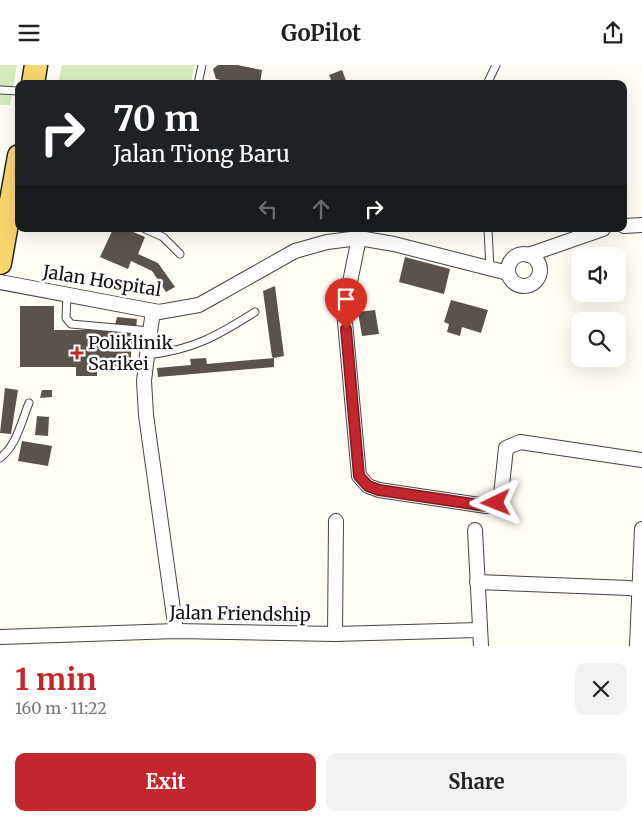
<!DOCTYPE html>
<html lang="en">
<head>
<meta charset="utf-8">
<style>
  body { margin:0; font-family:Merriweather,serif; background:#f2f2f2; color:#222; height:100vh; display:flex; flex-direction:column; font-size:19px; white-space:nowrap }
  * { box-sizing:border-box; margin:0 }
  p { font-size:16px; color:#767676 }
  .icon { flex:none; width:28px; height:28px; fill:none; stroke:currentColor; stroke-width:2; stroke-linecap:round; stroke-linejoin:round }
  .map { position:relative; height:581px; overflow:hidden }
  .side { display:flex; flex-direction:column; background:#fff; flex:1 }
  .side>* { flex:none }
  .hud { position:absolute; left:15px; top:15px; width:612px; height:152px; border-radius:10px; box-shadow:0 5px 20px #0002; background:#202124; color:#fff; overflow:hidden }
  .controls { position:absolute; left:571px; top:182px; display:grid; gap:10px }
  .controls a { display:grid; place-items:center; width:55px; height:55px; border-radius:10px; background:#fff; box-shadow:0 5px 20px #0002; font-size:25px }
  .pin { position:absolute; display:grid; place-items:center; width:42px; height:42px; color:#fff; margin:-51px -21px; border-radius:50% 50% 50% 0; rotate:-45deg; box-shadow:0 0 5px #0007 }
  .pin .icon { rotate:45deg }
  .me { position:absolute; width:55px; margin:-28px; rotate:268deg; stroke-linejoin:round; filter:drop-shadow(0 0 4px #0008) }
  .turn { display:flex; align-items:center; gap:18px; height:105px; padding:0 15px; font-size:22px }
  .turn .icon { width:65px; height:65px; stroke-width:2.5 }
  .turn b { display:block; font-size:35px; line-height:42px }
  .lanes { display:flex; align-items:center; height:48px; padding:0 15px; background:#0003; justify-content:center; gap:25px; direction:ltr }
  .lanes .off { opacity:.35 }
  .round { display:grid; place-items:center; flex:none; width:52px; height:52px; border-radius:10px; background:#f2f2f2 }
  .headline { display:flex; align-items:center; justify-content:space-between; height:85px; padding:0 15px }
  h1 { font-size:30px; font-weight:700; line-height:38px; color:#c4262e }
  .action { display:flex; gap:10px; margin-top:auto; padding:10px 15px }
  .action a { flex:1; height:58px; border-radius:10px; background:#c4262e; color:#fff; font-size:20px; font-weight:700; line-height:58px; text-align:center }
  .action a+a { background:#f2f2f2; color:#222 }
  header { display:flex; justify-content:space-between; align-items:center; height:65px; padding:0 15px; background:#fff; font-size:22px; font-weight:700 }
  .map>svg:first-child { display:block }
  .green { fill:#d5ebbd }
  .building { fill:#5a524d }
  .lines { fill:none; stroke-linecap:round; stroke-linejoin:round }
  .service-casing { stroke:#444; stroke-width:9 }
  .minor-casing { stroke:#444; stroke-width:16 }
  .primary-casing { stroke:#222; stroke-width:25 }
  .service { stroke:#fff; stroke-width:7 }
  .minor { stroke:#fff; stroke-width:14 }
  .primary { stroke:#f9d66b; stroke-width:22 }
  .route-casing { stroke:#7f191e; stroke-width:12 }
  .route { stroke:#c4262e; stroke-width:9 }
  .poi-dot { fill:#c4262e; stroke:#fff; stroke-width:2 }
  .labels { text-anchor:middle; stroke-width:5; stroke-linejoin:round; paint-order:stroke }
  .street-label { font-size:18px; fill:#111; stroke:#fff }
  .poi-label { font-size:18px; fill:#111; stroke:#fff; text-anchor:start }
</style>
</head>
<body>
<header><svg class="icon" aria-label="menu" viewBox="0 0 24 24"><path d="M4 6h16M4 12h16M4 18h16"/></svg>GoPilot<svg class="icon" aria-label="share" viewBox="0 0 24 24"><path d="M12 15V3M7 8l5-5 5 5M5 13v7h14v-7"/></svg></header>
<div class="map">
<svg width="642" height="581" viewBox="0 0 642 581">
  <rect width="100%" height="100%" fill="#fffdf5"/>
  <g class="green">
    <path d="M0,0H17L10,40H0Z"/>
    <path d="M62,0H194L191,19H58Z"/>
  </g>
  <g class="building">
    <path d="M218,0H237L262,5L260,19H240L216,14L213,4Z"/>
    <path d="M342,5L347,18L357,15L359,19H333L329,10Z"/>
    <path d="M113,164H126L145,172L138,189L158,198L175,222L166,227L152,206L131,196L128,204L100,192Z"/>
    <path d="M405,192L450,204L444,229L399,217Z"/>
    <path d="M275,221L284,291L274,293V302L158,312L157,303L191,300L190,294L206,293L207,299L274,293L272,292L263,226Z"/>
    <path d="M451,235L488,245L481,268L462,262L460,271L447,267L449,259L444,257Z"/>
    <path d="M20,241H54V265H131V274H156V282H131V301H97V311H76V302H20Z"/>
    <path d="M375,245L379,269L362,271L358,247Z"/>
    <path d="M117,252L137,254L136,263L115,260Z"/>
    <path d="M5,323L18,325L11,369L0,368Z"/>
    <path d="M42,325H52V332L40,333Z"/>
    <path d="M37,351L49,352L48,371L35,370Z"/>
    <path d="M22,376L52,381L48,401L18,396Z"/>
  </g>
  <g class="lines">
    <defs>
      <g id="service">
        <path d="M198,19L202,0"/>
        <path d="M487,19L496,0"/>
        <path d="M0,25L19,26"/>
        <path d="M145,164L163,172L180,189"/>
        <path d="M488,164L490,204"/>
        <path d="M67,230L66,253L71,259L150,266"/>
        <path d="M147,290C193,285 217,271 255,247"/>
        <path d="M0,393C17,380 21,357 29,338"/>
      </g>
      <g id="minor">
        <path d="M624,161L642,160"/>
        <path d="M359,173L344,246L359,411L368,421L379,425L486,441L496,438L501,430L506,383L520,377L642,395"/>
        <circle cx="524" cy="205" r="16"/>
        <path d="M528,190L603,164"/>
        <path d="M0,217L159,247L199,240L295,186L327,177L359,173L394,179L508,208"/>
        <path d="M149,274L153,246"/>
        <path d="M148,282L144,316L146,350L176,566"/>
        <path d="M475,465L481,581"/>
        <path d="M477,517L629,523L639,525"/>
        <path d="M335,569L336,456"/>
        <path d="M0,572L176,566L335,569L479,565"/>
        <path d="M637,581L642,464"/>
      </g>
      <g id="primary">
        <path d="M33,19L36,0"/>
        <path d="M0,198L19,91"/>
      </g>
    </defs>
    <use href="#service" class="service-casing"/>
    <use href="#minor" class="minor-casing"/>
    <use href="#primary" class="primary-casing"/>
    <use href="#service" class="service"/>
    <use href="#minor" class="minor"/>
    <use href="#primary" class="primary"/>
  </g>
  <g class="lines">
    <defs>
      <path id="route" d="M346,264L359,411L368,421L379,425L486,441L496,438"/>
    </defs>
    <use href="#route" class="route-casing"/>
    <use href="#route" class="route"/>
  </g>
  <path class="poi-dot" d="M74.5 280.5h5v5h5v5h-5v5h-5v-5h-5v-5h5z"/>
  <g class="labels">
    <g class="street-label">
      <text transform="translate(102 216) rotate(9)" y="6">Jalan Hospital</text>
      <text transform="translate(240 549) rotate(1)" y="6">Jalan Friendship</text>
    </g>
    <g class="poi-label">
      <text x="88" y="284">Poliklinik<tspan x="88" dy="21">Sarikei</tspan></text>
    </g>
  </g>
</svg>
<div class="controls">
<a><svg class="icon" aria-label="sound" viewBox="0 0 24 24"><path d="M4 9h4l5-4v14l-5-4H4zM17 9q2 3 0 6"/></svg></a>
<a><svg class="icon" aria-label="search" viewBox="0 0 24 24"><circle cx="10" cy="10" r="6"/><path d="M15 15l6 6"/></svg></a>
</div>
<div class="pin" style="left:346px;top:264px;background:#d93025"><svg class="icon" aria-label="arrive" viewBox="0 0 24 24"><path d="M6 21V4h12l-3 4 3 4H6"/></svg></div>
<svg class="me" style="left:496px;top:438px" viewBox="-20 -20 40 40"><path d="M0-17L14 15 0 8-14 15z" fill="#c4262e" stroke="#fff" stroke-width="4"/></svg>
<div class="hud">
<div class="turn"><svg class="icon" aria-label="right" viewBox="0 0 24 24"><path d="M7 20v-9h11M14 6l5 5-5 5"/></svg><div><b>70 m</b>Jalan Tiong Baru</div></div>
<div class="lanes"><svg class="icon off" aria-label="left" viewBox="0 0 24 24"><path d="M17 20v-9H6M10 6l-5 5 5 5"/></svg><svg class="icon off" aria-label="ahead" viewBox="0 0 24 24"><path d="M12 20V5M6 11l6-6 6 6"/></svg><svg class="icon" aria-label="right" viewBox="0 0 24 24"><path d="M7 20v-9h11M14 6l5 5-5 5"/></svg></div>
</div>
</div>
<section class="side">
<div class="headline"><div><h1>1 min</h1><p>160 m · 11:22</p></div><a class="round"><svg class="icon" aria-label="close" viewBox="0 0 24 24"><path d="M6 6l12 12M18 6L6 18"/></svg></a></div>
<div class="action"><a>Exit</a><a>Share</a></div>
</section>
</body>
</html>
